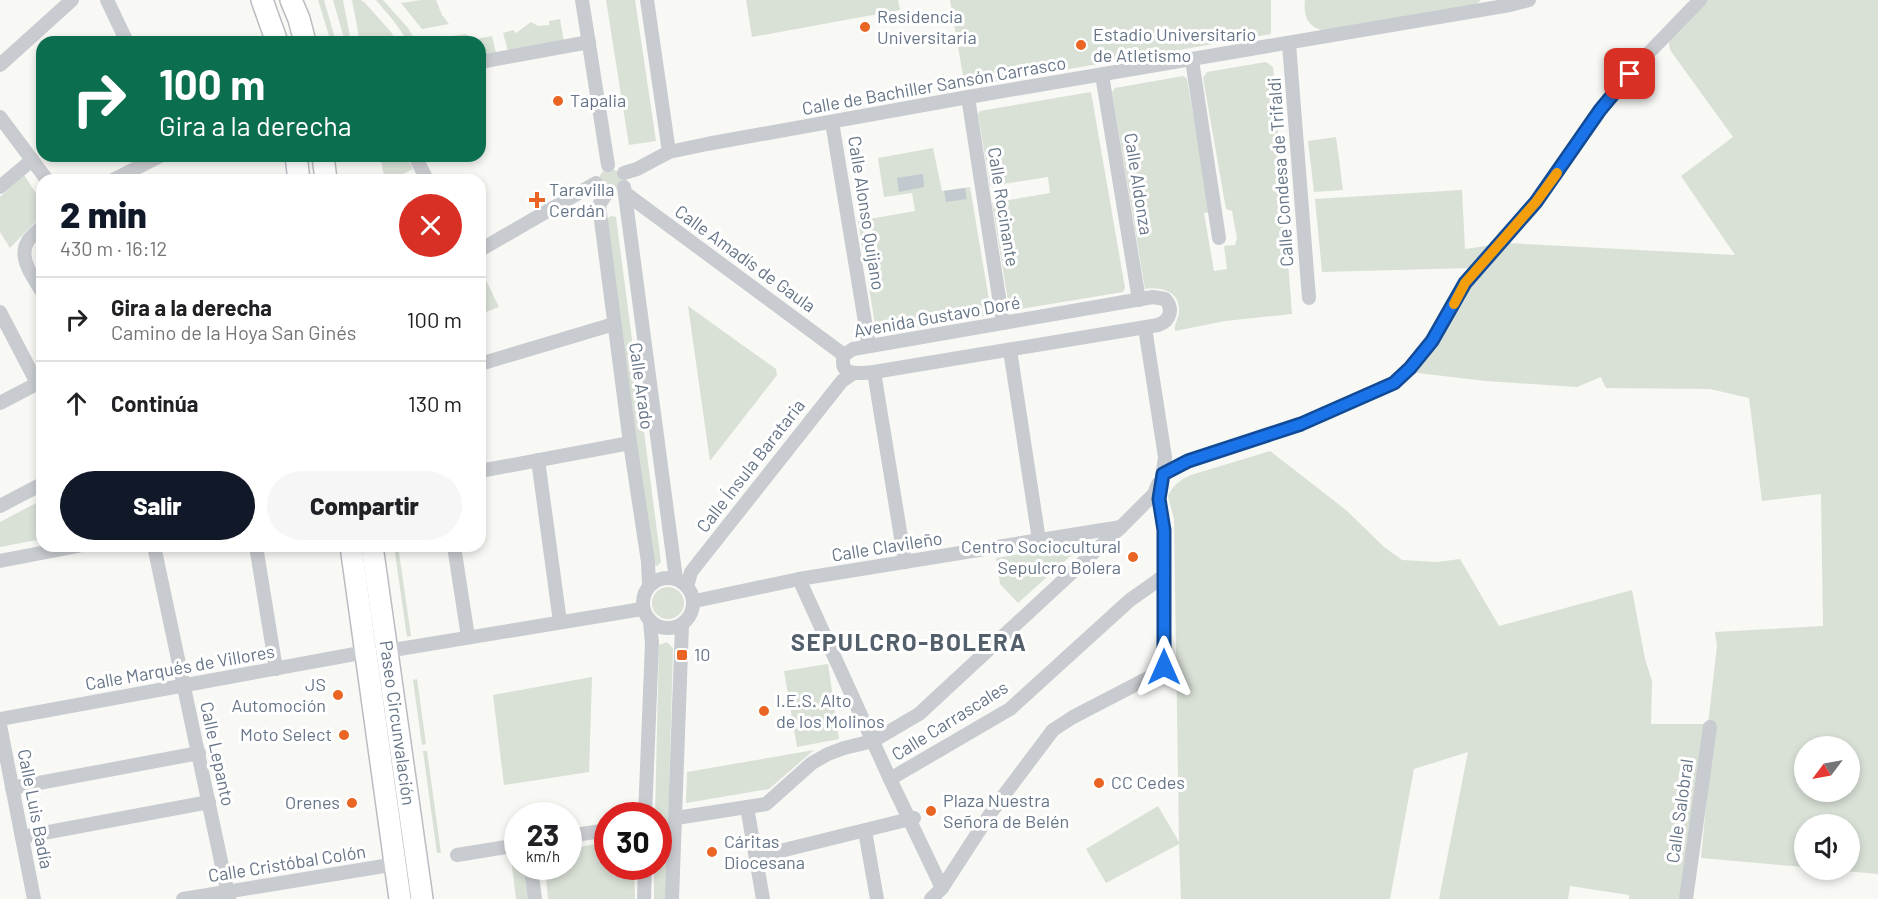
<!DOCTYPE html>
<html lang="es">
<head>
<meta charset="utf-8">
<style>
  body { margin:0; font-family:Barlow,sans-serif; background:#f6f6f6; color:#202124; height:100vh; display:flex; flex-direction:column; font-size:22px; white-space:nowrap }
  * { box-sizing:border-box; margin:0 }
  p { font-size:20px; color:#757577 }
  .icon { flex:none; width:33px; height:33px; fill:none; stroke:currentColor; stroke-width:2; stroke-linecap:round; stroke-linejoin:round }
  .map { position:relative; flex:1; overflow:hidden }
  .drawer { position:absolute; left:36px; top:174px; width:450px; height:378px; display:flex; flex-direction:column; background:#fff; border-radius:18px; box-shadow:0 3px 9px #0003 }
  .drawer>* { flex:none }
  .guide { position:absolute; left:36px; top:36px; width:450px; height:126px; border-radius:18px; box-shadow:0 3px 9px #0003; background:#0b6e4f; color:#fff; overflow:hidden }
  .needle { width:39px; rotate:238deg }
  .buttons { position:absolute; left:1794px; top:736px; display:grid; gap:12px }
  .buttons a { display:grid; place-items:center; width:66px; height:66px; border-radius:50%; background:#fff; box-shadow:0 3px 9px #0003; font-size:30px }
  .speed { position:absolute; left:504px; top:802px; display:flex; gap:12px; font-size:30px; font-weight:700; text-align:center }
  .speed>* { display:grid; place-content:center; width:78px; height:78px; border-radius:50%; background:#fff; box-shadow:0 3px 9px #0003; line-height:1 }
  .speed small { font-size:15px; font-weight:400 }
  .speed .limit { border:9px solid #d22; background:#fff; color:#111 }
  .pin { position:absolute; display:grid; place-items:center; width:51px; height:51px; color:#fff; margin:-26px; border-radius:12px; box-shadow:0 3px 9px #0006 }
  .me { position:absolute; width:66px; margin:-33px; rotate:0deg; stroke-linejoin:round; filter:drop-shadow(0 0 4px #0008) }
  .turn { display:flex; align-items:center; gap:21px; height:126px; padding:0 24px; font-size:27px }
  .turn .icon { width:78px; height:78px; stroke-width:2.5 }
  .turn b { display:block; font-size:42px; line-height:51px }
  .round { display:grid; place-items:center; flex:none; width:63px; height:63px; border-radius:32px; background:#f6f6f6 }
  .overview { display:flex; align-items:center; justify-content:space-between; height:102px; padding:0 24px }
  h1 { font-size:36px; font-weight:800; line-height:45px; color:#111827 }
  .cta { display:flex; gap:12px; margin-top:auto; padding:12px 24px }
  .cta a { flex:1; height:69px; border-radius:36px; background:#111827; color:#fff; font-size:24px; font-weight:800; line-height:69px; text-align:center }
  .cta a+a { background:#f6f6f6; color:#202124 }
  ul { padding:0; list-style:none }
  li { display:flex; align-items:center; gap:18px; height:84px; padding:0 24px; border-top:2px solid #e0e0e0 }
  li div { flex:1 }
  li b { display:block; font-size:22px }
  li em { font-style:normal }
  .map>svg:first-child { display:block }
  .green { fill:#d9e0d6; fill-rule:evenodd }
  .water { fill:#c2cad0 }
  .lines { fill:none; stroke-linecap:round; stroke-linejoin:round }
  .primary-casing { stroke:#b9bcc1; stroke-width:24 }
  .street { stroke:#c8cbcf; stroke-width:14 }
  .primary { stroke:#fff; stroke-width:21 }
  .route-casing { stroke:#114b97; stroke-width:15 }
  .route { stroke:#1a73e8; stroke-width:10 }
  .slow { stroke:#f59e0b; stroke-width:10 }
  .poi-dot { fill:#ea6524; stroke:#fff; stroke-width:2 }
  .labels { text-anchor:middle; stroke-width:6; stroke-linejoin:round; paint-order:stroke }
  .poi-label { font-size:18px; fill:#667587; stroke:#fff; text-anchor:start }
  .street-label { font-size:18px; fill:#667587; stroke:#fff }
  .district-label { font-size:24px; font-weight:bold; letter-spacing:1.5px; fill:#545f6c; stroke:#fff }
</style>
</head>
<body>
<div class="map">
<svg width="1878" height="899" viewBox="0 0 1878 899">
  <rect width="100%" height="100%" fill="#f8f8f5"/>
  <g class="green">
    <path d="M318,0H324L336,42H331Z"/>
    <path d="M333,0H343L351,42H345Z"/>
    <path d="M352,0H361L365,3L391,32L397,42H360Z"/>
    <path d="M376,0H383L408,28L416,42H407C401,28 386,12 376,0Z"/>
    <path d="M421,0H436L442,15L449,24L422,29L401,3Z"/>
    <path d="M606,0H635L656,141L629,145Z"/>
    <path d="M746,0H898L900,10L752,37Z"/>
    <path d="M950,0H1271V34L965,87Z"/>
    <path d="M1305,0H1481L1476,5L1326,31C1308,28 1303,17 1305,0Z"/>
    <path d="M1702,0H1878V874L1834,870H1850V825H1804V867L1701,858L1714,724L1683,899H1629V895L1570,886L1568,899H1439L1468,752L1414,769L1390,899H1181L1179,844L1106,883L1086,849L1158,806L1179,842L1174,519L1168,496C1173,485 1180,480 1191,475L1270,451L1346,510L1383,546L1402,560L1437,562L1460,559L1499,626L1632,590L1645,659L1652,681L1651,724H1708L1717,646L1715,632L1823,626L1821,494L1762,501L1749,398L1710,389L1606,388L1601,377L1577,387L1486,381L1409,372L1466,285L1507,243L1735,255L1681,176L1733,137L1670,50L1668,34ZM1804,747H1850V792H1804Z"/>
    <path d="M560,19L564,42L508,51L503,33L513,30L516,33L531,22L538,26L549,25V21Z"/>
    <path d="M465,34L476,39L492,36L496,53L480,55V42H439L451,40L452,36Z"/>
    <path d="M1266,62L1273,67L1292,314L1225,321L1175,331C1174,324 1178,320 1179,313C1181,291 1162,287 1145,289L1112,92L1115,88L1183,76L1187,79L1210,212L1204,213L1214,271L1227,269L1224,246L1235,245L1237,238L1232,211L1226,209L1203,78L1207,72Z"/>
    <path d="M1091,92L1125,288L1123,292L1014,310L1009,307L992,203L1050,193L1048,177L990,186L978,114L980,111Z"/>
    <path d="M1336,137L1343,190L1314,192L1308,141Z"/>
    <path d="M933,148L942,191L970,187L991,312L989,315L881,334L876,330L858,221L915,211L912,193L884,197L878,158Z"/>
    <path d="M380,156H406L413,169L392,180H385Z"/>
    <circle cx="610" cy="180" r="11"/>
    <path d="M24,175L42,202V215L10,248L0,232V197Z"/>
    <path d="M1462,190L1465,249L1492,245L1470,268L1322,272L1315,199Z"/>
    <path d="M611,216L616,217L661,562L657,566L653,563L606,220Z"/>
    <path d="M480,268L499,307L486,312L480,306Z"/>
    <path d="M688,306L776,369L777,375L710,461Z"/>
    <path d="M42,500V539L0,547V522Z"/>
    <path d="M1085,543L1018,603L1000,584L996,558Z"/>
    <path d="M394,546H398L411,636L407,637Z"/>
    <circle cx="668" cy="603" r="16"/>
    <path d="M667,642L673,648L666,899H654V867H658V816H655L659,645Z"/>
    <path d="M828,664L839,739L797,747L784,671Z"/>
    <path d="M592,677L589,772L504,785L493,695Z"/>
    <path d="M417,679L426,744L422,745L413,680Z"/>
    <path d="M814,750L769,789L686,803L687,772Z"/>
    <path d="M423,751H427L441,853H437Z"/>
    <path d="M607,842L608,867H634L635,899H548L545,867H568L569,849Z"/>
    <path d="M517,857L518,867H525L529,899H516L511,858Z"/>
  </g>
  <g class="water">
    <path d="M923,174L924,187L899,192L897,178Z"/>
    <path d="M965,188L967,199L946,202L944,191Z"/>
  </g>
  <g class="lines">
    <defs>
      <g id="primary">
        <path d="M262,0L277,42"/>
        <path d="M291,0L299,19L305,42"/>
        <path d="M296,156L299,180"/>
        <path d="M323,156L326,180"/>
        <path d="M351,546L400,899"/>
        <path d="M372,546L422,899"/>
      </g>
    </defs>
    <use href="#primary" class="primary-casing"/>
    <g class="street">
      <path d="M107,0L127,42"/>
      <path d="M582,0L608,165"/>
      <path d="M647,0L669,152"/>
      <path d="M1289,44L1309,298"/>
      <path d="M1192,60L1219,238"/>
      <path d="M480,62L589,42"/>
      <path d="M0,65L72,0"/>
      <path d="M1102,75L1139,300"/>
      <path d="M968,97L1003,323"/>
      <path d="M0,117L47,180"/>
      <path d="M832,122L869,346"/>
      <path d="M415,156L427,180"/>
      <path d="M624,173L637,169L669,152L707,144L968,97L1510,5L1529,0"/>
      <path d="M113,180L160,156"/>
      <path d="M0,187L32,160"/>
      <path d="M624,187L676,579"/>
      <path d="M625,193L844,355"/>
      <path d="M606,194L599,205L630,443L648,562L649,585"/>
      <path d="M42,226C38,231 31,236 28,241C17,258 34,278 42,292"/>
      <path d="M480,250L596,183"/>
      <path d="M1153,297L1165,299C1174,309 1170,321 1158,325L874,372C860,373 838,378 844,355L853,349Z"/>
      <path d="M0,312L37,383"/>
      <path d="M1010,350L1039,540"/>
      <path d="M480,364L614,324"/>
      <path d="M874,372L905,562"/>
      <path d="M0,403L42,381"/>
      <path d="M538,460L560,622"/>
      <path d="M480,471L630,443"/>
      <path d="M1163,474L1188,461L1301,424L1394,383L1410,368L1432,341L1465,283L1536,202L1600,110L1639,63L1700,0"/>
      <path d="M0,506L42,484"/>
      <path d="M154,546L229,899"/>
      <path d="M256,546L276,669"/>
      <path d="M454,546L468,637"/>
      <path d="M0,561L78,546"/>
      <circle cx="668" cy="603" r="25"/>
      <path d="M799,579L890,779L942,888"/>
      <path d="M687,587L691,572L842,381L852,374"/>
      <path d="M695,601L799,579L1121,527"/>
      <path d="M387,651L642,609"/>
      <path d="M0,719L366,652"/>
      <path d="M0,725L34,899"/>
      <path d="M890,779L1010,709L1130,600L1164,576"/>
      <path d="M12,788L199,753"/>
      <path d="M747,807L763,899"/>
      <path d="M645,816L652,643L650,622"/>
      <path d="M676,818L766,804L812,763L828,754L844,748L873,741L919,714L1121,527L1154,494L1158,484"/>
      <path d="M865,831L877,899"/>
      <path d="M568,836L608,830"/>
      <path d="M22,837L209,802"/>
      <path d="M457,855L518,845"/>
      <path d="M756,857L914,818"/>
      <path d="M531,867L535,899"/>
      <path d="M183,899L396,864"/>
      <path d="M644,899L645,867"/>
      <path d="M672,899L682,625"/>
      <path d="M931,899L942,888L992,811L1053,730L1073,717L1154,675L1164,667V530L1159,499L1165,457L1145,328"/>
      <path d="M1686,899L1710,727"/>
    </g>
    <use href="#primary" class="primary"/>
  </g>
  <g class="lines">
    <defs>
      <path id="route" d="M1164,667V530L1159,499L1163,474L1188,461L1301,424L1394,383L1410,368L1432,341L1465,283L1536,202L1600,110L1630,74"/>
    </defs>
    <use href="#route" class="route-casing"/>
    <use href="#route" class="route"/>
    <path class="slow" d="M1454,304L1465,283L1536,202L1557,173"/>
  </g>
  <g class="poi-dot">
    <circle cx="865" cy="27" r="6"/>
    <circle cx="1081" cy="45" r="6"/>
    <circle cx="558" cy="101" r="6"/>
    <path d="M534 191h6v6h6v6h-6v6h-6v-6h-6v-6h6z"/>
    <circle cx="1133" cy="557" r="6"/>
    <rect x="676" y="649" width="12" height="12" rx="3"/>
    <circle cx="338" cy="695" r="6"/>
    <circle cx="764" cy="711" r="6"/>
    <circle cx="344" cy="735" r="6"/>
    <circle cx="1099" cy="783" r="6"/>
    <circle cx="352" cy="803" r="6"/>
    <circle cx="931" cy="811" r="6"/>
    <circle cx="712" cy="852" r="6"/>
  </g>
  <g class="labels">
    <g class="poi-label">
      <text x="877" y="23">Residencia<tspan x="877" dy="21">Universitaria</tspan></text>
      <text x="1093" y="41">Estadio Universitario<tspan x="1093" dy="21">de Atletismo</tspan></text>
      <text x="570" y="107">Tapalia</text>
      <text x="549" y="196">Taravilla<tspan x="549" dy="21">Cerdán</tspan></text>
      <text x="1121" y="553" text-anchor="end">Centro Sociocultural<tspan x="1121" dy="21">Sepulcro Bolera</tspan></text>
      <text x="694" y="661">10</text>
      <text x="326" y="691" text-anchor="end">JS<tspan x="326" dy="21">Automoción</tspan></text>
      <text x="776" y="707">I.E.S. Alto<tspan x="776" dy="21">de los Molinos</tspan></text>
      <text x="332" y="741" text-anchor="end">Moto Select</text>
      <text x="1111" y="789">CC Cedes</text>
      <text x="943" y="807">Plaza Nuestra<tspan x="943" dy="21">Señora de Belén</tspan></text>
      <text x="340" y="809" text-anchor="end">Orenes</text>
      <text x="724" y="848">Cáritas<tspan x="724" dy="21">Diocesana</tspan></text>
    </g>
    <g class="street-label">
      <text transform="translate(934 86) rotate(-10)" y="6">Calle de Bachiller Sansón Carrasco</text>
      <text transform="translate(1281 172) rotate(-94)" y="6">Calle Condesa de Trifaldi</text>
      <text transform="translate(1138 184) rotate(81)" y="6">Calle Aldonza</text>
      <text transform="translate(1003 207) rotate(81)" y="6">Calle Rocinante</text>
      <text transform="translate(866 213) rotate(81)" y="6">Calle Alonso Quijano</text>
      <text transform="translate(745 259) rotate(36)" y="6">Calle Amadís de Gaula</text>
      <text transform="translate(937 317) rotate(-10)" y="6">Avenida Gustavo Doré</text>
      <text transform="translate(641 386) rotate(82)" y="6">Calle Arado</text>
      <text transform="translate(751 466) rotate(-52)" y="6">Calle Ínsula Barataria</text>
      <text transform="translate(887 547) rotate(-9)" y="6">Calle Clavileño</text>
      <text transform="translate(180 668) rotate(-10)" y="6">Calle Marqués de Villores</text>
      <text transform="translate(950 721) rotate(-32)" y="6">Calle Carrascales</text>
      <text transform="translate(397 723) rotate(82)" y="6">Paseo Circunvalación</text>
      <text transform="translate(217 754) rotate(78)" y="6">Calle Lepanto</text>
      <text transform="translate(35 809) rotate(79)" y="6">Calle Luis Badía</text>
      <text transform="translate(1680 811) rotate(-82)" y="6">Calle Salobral</text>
      <text transform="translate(287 864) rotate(-9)" y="6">Calle Cristóbal Colón</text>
    </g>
    <g class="district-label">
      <text x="909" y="651">SEPULCRO-BOLERA</text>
    </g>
  </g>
</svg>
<div class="buttons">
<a><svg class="needle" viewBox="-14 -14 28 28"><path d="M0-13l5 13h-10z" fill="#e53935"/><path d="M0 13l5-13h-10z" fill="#757577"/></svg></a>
<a><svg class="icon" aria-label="sound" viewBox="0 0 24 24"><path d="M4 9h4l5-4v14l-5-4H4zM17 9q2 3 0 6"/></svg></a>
</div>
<div class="speed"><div>23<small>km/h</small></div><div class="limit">30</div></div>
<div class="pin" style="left:1630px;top:74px;background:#d93025"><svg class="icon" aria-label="arrive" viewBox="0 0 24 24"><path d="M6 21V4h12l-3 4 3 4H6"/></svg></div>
<svg class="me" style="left:1164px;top:667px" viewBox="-20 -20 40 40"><path d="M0-17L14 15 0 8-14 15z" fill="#1a73e8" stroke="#fff" stroke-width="4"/></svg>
<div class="guide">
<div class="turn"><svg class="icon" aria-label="right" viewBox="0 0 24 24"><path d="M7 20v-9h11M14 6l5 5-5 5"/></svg><div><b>100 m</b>Gira a la derecha</div></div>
</div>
<section class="drawer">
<div class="overview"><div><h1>2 min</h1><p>430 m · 16:12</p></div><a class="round" style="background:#d93025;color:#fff"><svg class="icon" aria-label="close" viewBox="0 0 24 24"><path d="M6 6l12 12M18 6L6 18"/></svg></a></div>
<ul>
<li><svg class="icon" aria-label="right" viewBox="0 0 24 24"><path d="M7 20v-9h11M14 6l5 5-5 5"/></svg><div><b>Gira a la derecha</b><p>Camino de la Hoya San Ginés</p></div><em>100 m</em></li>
<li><svg class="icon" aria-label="ahead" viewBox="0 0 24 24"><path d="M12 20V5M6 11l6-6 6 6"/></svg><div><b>Continúa</b></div><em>130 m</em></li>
</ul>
<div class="cta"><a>Salir</a><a>Compartir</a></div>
</section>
</div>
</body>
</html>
